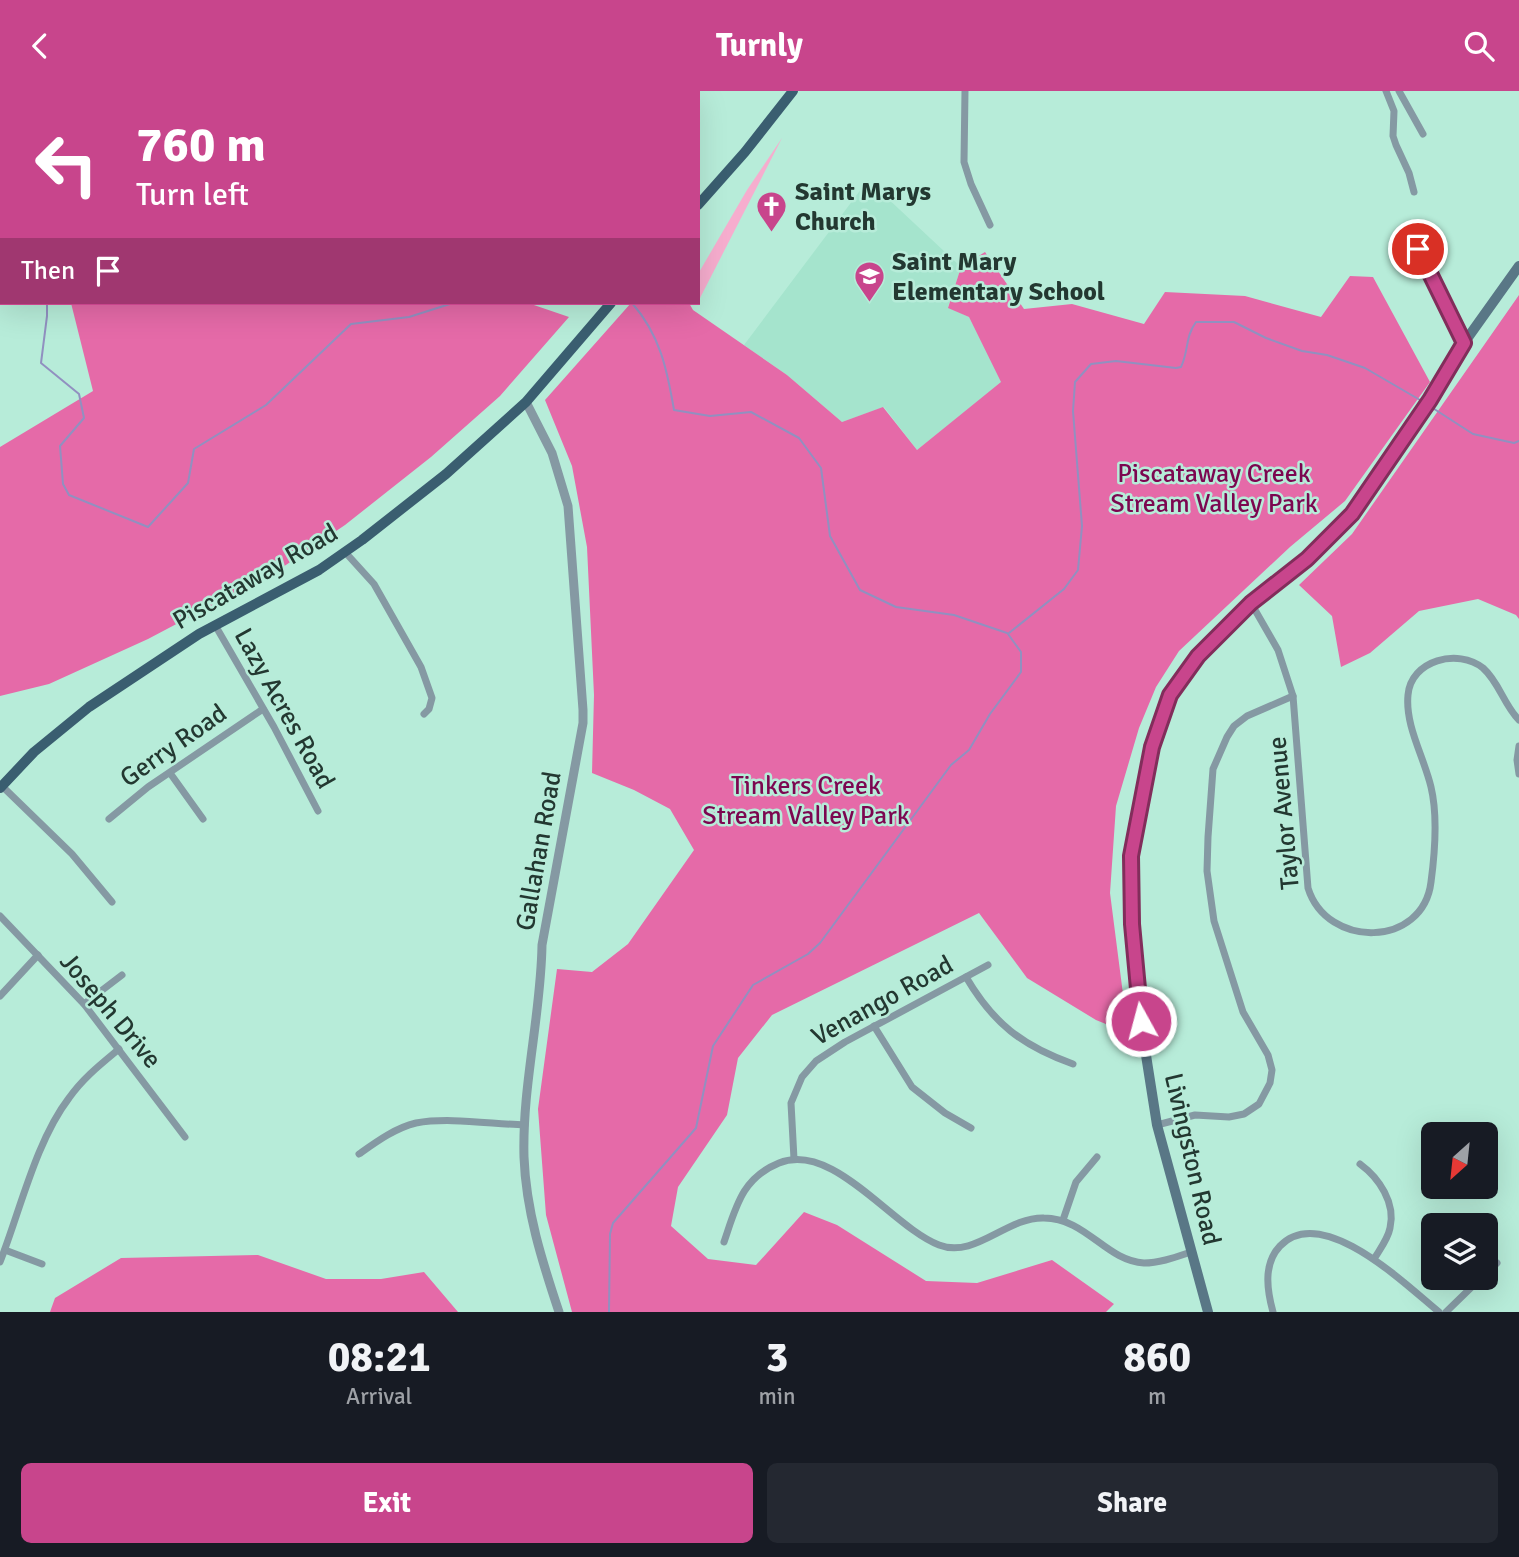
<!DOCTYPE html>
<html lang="en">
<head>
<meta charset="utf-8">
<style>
  body { margin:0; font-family:Signika,sans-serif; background:#242831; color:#f1f3f6; height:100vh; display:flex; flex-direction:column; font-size:26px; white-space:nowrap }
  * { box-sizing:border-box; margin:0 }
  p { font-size:23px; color:#9ea1a6 }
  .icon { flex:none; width:38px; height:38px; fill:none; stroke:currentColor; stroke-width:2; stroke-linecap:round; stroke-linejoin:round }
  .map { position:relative; height:1221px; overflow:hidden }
  .side { display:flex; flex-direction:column; background:#171b24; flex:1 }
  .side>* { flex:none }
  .top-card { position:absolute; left:0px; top:0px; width:700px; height:214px; box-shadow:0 7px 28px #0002; background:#c8458c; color:#fff; overflow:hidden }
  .needle { width:46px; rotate:207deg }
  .buttons { position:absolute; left:1421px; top:1031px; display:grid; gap:14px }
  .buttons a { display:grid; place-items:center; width:77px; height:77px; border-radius:10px; background:#171b24; box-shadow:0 7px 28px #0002; font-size:35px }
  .pin { position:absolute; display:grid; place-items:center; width:60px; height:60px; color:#fff; margin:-30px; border:4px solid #fff; border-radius:50%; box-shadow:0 2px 7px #0007 }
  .me { position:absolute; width:77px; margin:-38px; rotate:353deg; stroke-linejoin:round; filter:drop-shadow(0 0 5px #0008) }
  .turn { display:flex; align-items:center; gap:24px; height:147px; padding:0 21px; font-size:32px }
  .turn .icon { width:91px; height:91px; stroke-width:2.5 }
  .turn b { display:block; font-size:49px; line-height:60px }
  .then { display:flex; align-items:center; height:66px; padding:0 21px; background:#0003; gap:14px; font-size:26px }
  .eta { display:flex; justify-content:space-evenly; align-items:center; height:119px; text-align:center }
  .eta b { font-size:42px; font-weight:800; line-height:49px }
  .cta { display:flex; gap:14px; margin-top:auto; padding:14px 21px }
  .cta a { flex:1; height:80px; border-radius:10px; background:#c8458c; color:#fff; font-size:28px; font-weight:800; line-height:80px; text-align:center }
  .cta a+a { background:#242831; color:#f1f3f6 }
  header { display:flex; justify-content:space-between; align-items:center; height:91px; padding:0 21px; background:#c8458c; color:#fff; font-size:32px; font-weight:800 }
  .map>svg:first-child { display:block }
  .built { fill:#a5e4cd }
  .green { fill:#f6adce }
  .forest { fill:#e56aa8 }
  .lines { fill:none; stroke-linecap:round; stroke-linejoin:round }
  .stream { stroke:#9190c0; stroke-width:2 }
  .minor { stroke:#8599a3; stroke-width:7 }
  .tertiary { stroke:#8599a3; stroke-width:9 }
  .secondary { stroke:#597786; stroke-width:10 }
  .primary { stroke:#3a5e70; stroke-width:10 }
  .route-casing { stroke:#822d5b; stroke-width:18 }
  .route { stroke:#c8458c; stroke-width:12 }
  .labels { text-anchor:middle; stroke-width:5; stroke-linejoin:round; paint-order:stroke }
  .poi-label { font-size:26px; font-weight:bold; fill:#233831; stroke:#b7ecd9; text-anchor:start }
  .park-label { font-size:26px; fill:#7c0650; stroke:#b7ecd9 }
  .street-label { font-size:26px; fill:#233831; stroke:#b7ecd9 }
</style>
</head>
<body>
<header><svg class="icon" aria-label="back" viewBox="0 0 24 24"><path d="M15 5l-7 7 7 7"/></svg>Turnly<svg class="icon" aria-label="search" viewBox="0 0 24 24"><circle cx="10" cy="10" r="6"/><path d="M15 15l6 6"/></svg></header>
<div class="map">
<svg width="1519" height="1221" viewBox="0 0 1519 1221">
  <rect width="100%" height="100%" fill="#b7ecd9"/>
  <path class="built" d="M868,89L961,176L948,216L969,226L1002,291L917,359L884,316L842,331L787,284L744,254Z"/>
  <g class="green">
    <path d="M0,0H648L651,2H2V157Z"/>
    <path d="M782,47L698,211V183L747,99Z"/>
  </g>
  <g class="forest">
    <path d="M0,0H370L2,2V119Z"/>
    <path d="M985,161L1024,218L1072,213L1144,233L1165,201L1245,205L1321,226L1350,185L1373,186L1430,291L1345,410L1290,456L1179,560L1156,596L1139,637L1116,715L1110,802L1128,942L1096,929L1027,887L979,822L772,924L738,967L727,1024L678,1096L671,1135L708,1168L756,1174L804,1121L837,1134L926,1190L977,1192L1052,1169L1114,1213L1106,1221H572L546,1124L538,1018L557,878L592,881L628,853L694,759L670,718L634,699L592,682L594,604L587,456L572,375L545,309L631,212H689L693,219L787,284L842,331L883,316L917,359L1001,291L969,226L948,217L961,176Z"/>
    <path d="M1519,204V528L1516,524L1478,508L1419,520L1370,562L1341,576L1332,525L1299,494L1352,443Z"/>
    <path d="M71,212H528L569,226L500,305L431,366L345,434L277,480L148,548L49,593L0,605V356L93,300Z"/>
    <path d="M258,1164L326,1188H381L424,1181L458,1221H50L55,1207L121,1167Z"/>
  </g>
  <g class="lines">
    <g class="stream">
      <path d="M0,149L2,150"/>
      <path d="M47,212V225L41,272L79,303L84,327L60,355L63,393L69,404L148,436L188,392L194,358L266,314L351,233L409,226L453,212"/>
      <path d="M632,212C660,244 667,278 674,319L710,325L751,321L799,347L821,377L830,445L860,499L896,516L954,524L1007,542"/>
      <path d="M1428,314L1473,343L1514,352L1519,350"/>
      <path d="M1009,542L1064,498L1078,479L1082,435L1073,320L1075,291L1091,273L1116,270L1176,277L1181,276C1189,259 1185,246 1196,231H1234L1266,247L1302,260L1327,264L1365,277L1420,309"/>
      <path d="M609,1221L610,1143L613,1132L696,1037L713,955L753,894L808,863L820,852L951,674L969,659L990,623L1021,581V561L1008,543"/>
    </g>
    <g class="minor">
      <path d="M965,0L964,71L971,93L990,134"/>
      <path d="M1386,0L1394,20L1393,45L1396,54L1409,82L1414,101"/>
      <path d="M1399,0L1423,43"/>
      <path d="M1406,135L1464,252"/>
      <path d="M345,461L374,493L421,576L432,607L429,618L424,623"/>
      <path d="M1251,512L1278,559L1293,605L1308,797C1327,858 1423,857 1431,791C1435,761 1438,725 1431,696C1424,666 1405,635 1408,604C1411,569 1458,557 1483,577C1499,591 1504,614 1519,629"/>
      <path d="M215,534L274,636L318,720"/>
      <path d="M1519,655L1517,669L1519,683"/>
      <path d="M170,682L203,728"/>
      <path d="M2,695L72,763L112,811"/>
      <path d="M109,728L148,696L263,618"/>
      <path d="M0,825L84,913L185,1046"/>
      <path d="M966,886C993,932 1022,955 1073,973"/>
      <path d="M0,905L38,864"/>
      <path d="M84,913L122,884"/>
      <path d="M874,935L912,996L945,1022L971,1037"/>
      <path d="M1157,1034L1195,1024L1229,1026L1244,1023L1259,1013L1270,992L1272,979L1268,964L1243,921L1214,830L1207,780L1208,746L1213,678L1227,646L1234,635L1247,625L1293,605"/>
      <path d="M359,1063C376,1051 395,1037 416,1032C449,1026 491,1033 525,1034"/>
      <path d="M794,1068L791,1012L802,986L816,970L845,951L988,874"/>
      <path d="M1360,1073C1379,1087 1396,1112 1390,1137C1388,1148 1380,1158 1374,1168"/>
      <path d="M1063,1129L1076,1091L1097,1066"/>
      <path d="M724,1151C736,1116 742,1087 779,1072C833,1050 892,1136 939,1154C975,1168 1006,1126 1044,1127C1086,1127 1106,1170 1144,1172C1160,1172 1176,1166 1191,1161"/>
      <path d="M5,1159L42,1173"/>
      <path d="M0,1171C20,1120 36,1050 69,1007C83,987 101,973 119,958"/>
      <path d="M1486,1183L1497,1172"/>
      <path d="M1273,1221C1267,1199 1263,1173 1280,1155C1322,1111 1407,1195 1439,1221"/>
      <path d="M1446,1221L1482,1186"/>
    </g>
    <path class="tertiary" d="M526,311L552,362L568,415L583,619V632L542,854C541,924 522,995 524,1066C526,1120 542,1170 559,1221"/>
    <path class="secondary" d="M1208,1221L1157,1034L1137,907L1132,833L1131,765L1146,680L1157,635L1177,592L1198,565L1251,512L1307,468L1352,423L1464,252L1519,175"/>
    <g class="primary">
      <path d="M698,114L745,61L793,0"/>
      <path d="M0,697L34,661L89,616L199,543L319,479L362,449L446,383L526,311L611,212"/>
    </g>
  </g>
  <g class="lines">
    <defs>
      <path id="route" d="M1141,930L1132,833L1131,765L1152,656L1170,604L1198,565L1251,512L1307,468L1352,423L1430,309L1464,252L1418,158"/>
    </defs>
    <use href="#route" class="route-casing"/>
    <use href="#route" class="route"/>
  </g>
  <defs>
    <symbol id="church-pin" viewBox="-11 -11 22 30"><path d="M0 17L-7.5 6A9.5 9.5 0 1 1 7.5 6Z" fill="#c8458c" stroke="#b7ecd9"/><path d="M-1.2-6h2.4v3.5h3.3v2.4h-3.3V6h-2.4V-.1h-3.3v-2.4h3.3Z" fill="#fff"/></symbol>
    <symbol id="school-pin" viewBox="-11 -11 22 30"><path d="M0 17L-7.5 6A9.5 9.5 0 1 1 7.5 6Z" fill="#c8458c" stroke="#b7ecd9"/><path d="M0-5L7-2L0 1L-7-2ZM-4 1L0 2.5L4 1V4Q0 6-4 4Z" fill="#fff"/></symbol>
  </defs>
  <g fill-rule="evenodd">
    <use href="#church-pin" x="754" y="98" width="35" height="47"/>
    <use href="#school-pin" x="852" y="168" width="35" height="47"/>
  </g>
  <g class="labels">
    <g class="poi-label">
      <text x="795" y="109">Saint Marys<tspan x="795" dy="30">Church</tspan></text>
      <text x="892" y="179">Saint Mary<tspan x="892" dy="30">Elementary School</tspan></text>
    </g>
    <g class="park-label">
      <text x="1214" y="391">Piscataway Creek<tspan x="1214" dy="30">Stream Valley Park</tspan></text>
      <text x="806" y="703">Tinkers Creek<tspan x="806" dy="30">Stream Valley Park</tspan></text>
    </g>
    <g class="street-label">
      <text transform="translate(255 485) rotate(-30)" y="9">Piscataway Road</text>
      <text transform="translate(285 617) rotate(61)" y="9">Lazy Acres Road</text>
      <text transform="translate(173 654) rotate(-35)" y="9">Gerry Road</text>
      <text transform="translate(1283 722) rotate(-95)" y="9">Taylor Avenue</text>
      <text transform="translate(538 760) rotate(-80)" y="9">Gallahan Road</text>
      <text transform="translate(882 909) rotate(-29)" y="9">Venango Road</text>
      <text transform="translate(111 919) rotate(50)" y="9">Joseph Drive</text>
      <text transform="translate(1193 1068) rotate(77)" y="9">Livingston Road</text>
    </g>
  </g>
</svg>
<div class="buttons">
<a><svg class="needle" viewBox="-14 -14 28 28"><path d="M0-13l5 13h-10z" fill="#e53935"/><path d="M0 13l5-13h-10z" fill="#9ea1a6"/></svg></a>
<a><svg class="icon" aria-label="layers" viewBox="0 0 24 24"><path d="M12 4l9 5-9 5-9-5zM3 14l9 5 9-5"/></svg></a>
</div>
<div class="pin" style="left:1418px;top:158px;background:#d93025"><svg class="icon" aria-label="arrive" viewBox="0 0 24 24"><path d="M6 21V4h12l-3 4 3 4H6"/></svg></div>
<svg class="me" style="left:1141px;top:930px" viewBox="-20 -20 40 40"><circle r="17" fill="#c8458c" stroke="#fff" stroke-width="3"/><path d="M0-11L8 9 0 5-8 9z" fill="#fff"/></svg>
<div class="top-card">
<div class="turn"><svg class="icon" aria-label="left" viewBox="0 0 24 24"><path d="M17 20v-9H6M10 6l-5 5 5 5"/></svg><div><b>760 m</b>Turn left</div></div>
<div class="then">Then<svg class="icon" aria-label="arrive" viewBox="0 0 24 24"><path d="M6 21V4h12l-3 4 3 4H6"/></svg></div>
</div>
</div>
<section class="side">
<div class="eta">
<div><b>08:21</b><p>Arrival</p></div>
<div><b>3</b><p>min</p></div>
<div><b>860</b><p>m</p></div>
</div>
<div class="cta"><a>Exit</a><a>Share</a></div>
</section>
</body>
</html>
